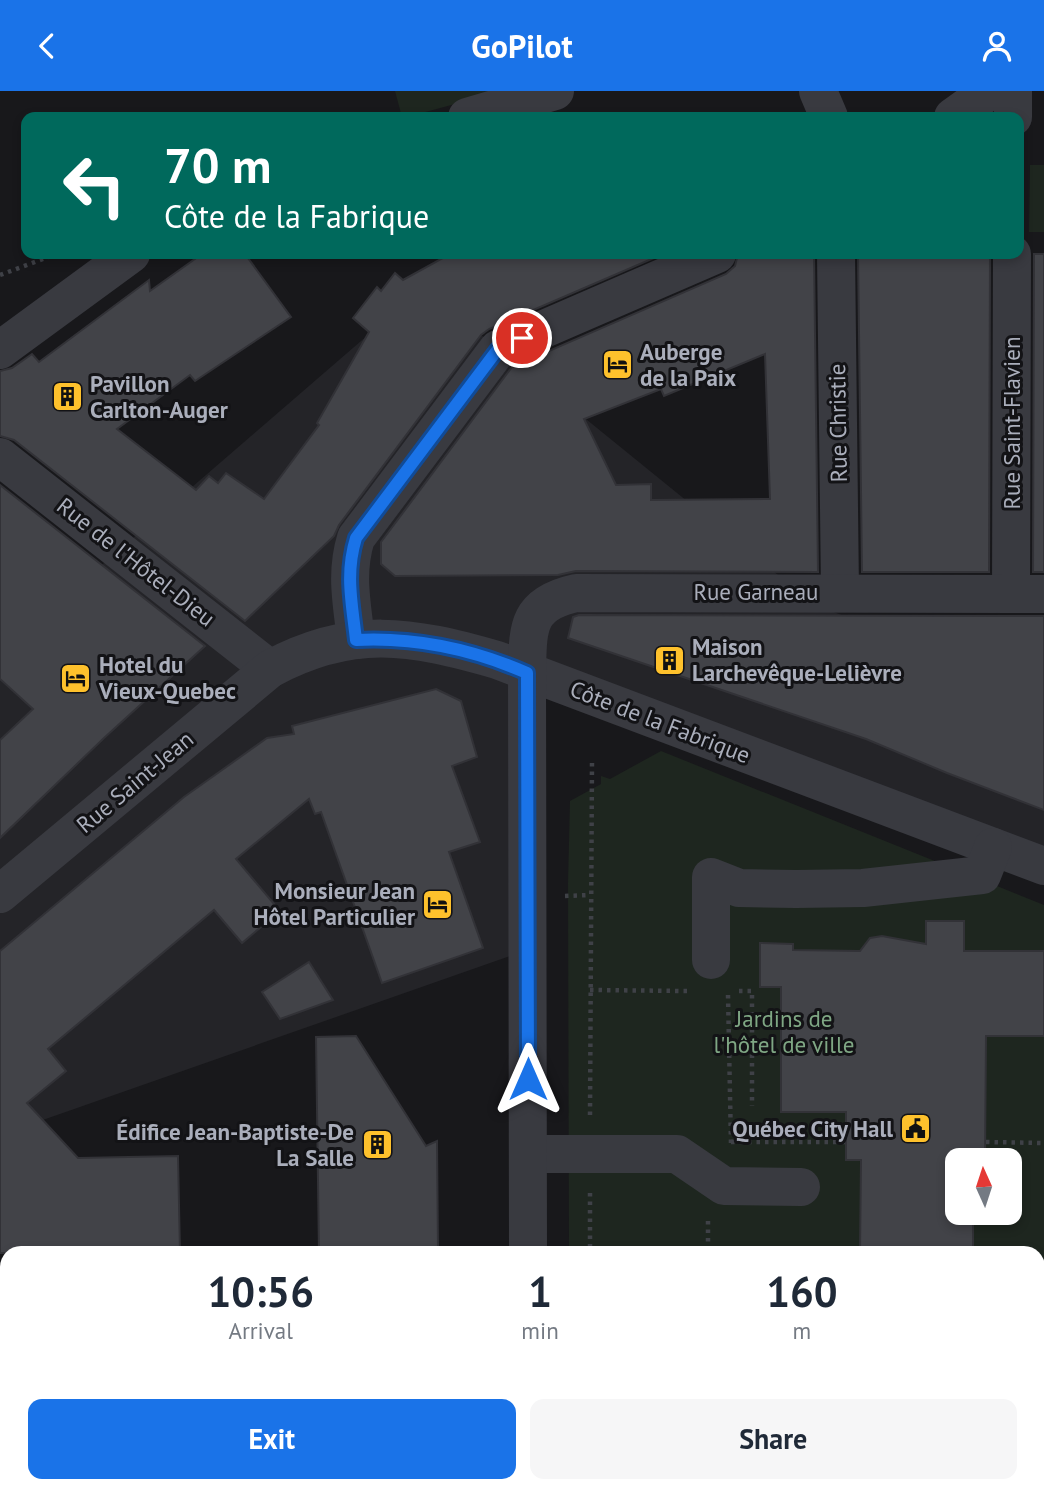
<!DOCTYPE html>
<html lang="en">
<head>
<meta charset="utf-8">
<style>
  body { margin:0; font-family:"PT Sans",sans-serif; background:#f6f6f7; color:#1f2937; height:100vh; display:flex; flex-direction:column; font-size:26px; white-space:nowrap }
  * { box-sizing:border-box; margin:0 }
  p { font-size:23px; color:#747a83 }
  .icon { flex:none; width:38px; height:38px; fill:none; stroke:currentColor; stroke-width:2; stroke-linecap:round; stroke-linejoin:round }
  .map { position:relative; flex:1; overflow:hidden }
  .sheet { position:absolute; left:0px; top:1155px; width:1045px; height:247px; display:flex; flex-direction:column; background:#fff; border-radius:21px 21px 0 0; box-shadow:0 4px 10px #0003 }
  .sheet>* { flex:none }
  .top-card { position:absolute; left:21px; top:21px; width:1003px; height:147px; border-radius:14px; box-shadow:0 4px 10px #0003; background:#00695c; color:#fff; overflow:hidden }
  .needle { width:46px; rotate:357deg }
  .tools { position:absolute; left:945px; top:1057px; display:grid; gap:14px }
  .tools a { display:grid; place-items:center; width:77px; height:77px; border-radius:14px; background:#fff; box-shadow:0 4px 10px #0003; font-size:35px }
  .pin { position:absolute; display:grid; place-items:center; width:60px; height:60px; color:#fff; margin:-30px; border:4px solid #fff; border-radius:50%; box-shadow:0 2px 7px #0007 }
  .me { position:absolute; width:77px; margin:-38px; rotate:0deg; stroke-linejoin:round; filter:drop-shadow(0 0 5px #0008) }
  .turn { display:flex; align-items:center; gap:24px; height:147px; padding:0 28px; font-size:32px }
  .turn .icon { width:91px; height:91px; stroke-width:2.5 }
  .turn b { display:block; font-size:49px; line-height:60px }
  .eta { display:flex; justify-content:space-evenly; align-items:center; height:119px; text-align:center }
  .eta b { font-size:42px; font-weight:700; line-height:49px }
  .button { display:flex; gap:14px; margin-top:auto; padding:14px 28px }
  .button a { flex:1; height:80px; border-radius:14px; background:#1a73e8; color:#fff; font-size:28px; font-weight:700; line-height:80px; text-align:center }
  .button a+a { background:#f6f6f7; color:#1f2937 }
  header { display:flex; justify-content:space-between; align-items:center; height:91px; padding:0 28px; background:#1a73e8; color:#fff; font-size:32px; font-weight:700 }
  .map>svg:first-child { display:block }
  .built { fill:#242428 }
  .green { fill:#1e261f; fill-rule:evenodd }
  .building { fill:#424348; stroke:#323237; stroke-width:2; fill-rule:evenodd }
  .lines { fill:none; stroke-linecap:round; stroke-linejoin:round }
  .path { stroke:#3f4147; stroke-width:4.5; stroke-dasharray:3.5 5; stroke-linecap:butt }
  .minor { stroke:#393a40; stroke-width:38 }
  .route-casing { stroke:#114b97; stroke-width:18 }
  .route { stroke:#1a73e8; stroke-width:12 }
  .labels { text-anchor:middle; stroke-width:6; stroke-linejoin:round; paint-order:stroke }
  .poi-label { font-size:23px; font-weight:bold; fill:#aaaebb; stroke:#131316; text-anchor:start }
  .street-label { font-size:23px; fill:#aaaebb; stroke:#131316 }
  .park-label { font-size:23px; fill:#7fa784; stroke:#131316 }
</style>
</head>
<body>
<header><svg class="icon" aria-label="back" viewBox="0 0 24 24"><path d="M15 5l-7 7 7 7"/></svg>GoPilot<svg class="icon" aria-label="person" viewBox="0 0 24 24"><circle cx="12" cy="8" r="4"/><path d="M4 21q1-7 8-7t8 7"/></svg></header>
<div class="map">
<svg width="1044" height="1401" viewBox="0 0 1044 1401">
  <rect width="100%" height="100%" fill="#18181b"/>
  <path class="built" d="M420,199L496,255L815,514L1044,600V775L528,582L527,859L0,1044V562Z"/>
  <g class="green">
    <path d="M395,0H503L407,26H402Z"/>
    <path d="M1030,74H1044V141H1029Z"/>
    <path d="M661,660L1044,814V1401H565V1395H1038V1162H569L568,792L570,710L601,693V685L610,688ZM957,1069H1010V1122H957Z"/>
  </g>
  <g class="building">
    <path d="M202,163H245L291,226L195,290L190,284L117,338L196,399L209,385L218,392L226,382L264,408L319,334L317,332L369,241L353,227L377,196L381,200L395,182L403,189L450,163H663L489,238L481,244L339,434L334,445L245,530L14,349L0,345V280L12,277L32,263L39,271L149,189L150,200Z"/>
    <path d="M738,163H814L818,481L576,480L558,484L395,485L381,473V451L512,276L726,183L735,175ZM765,263L770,408L651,409V393L616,394L584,328L661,298L664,305Z"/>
    <path d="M858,163H990L989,481H862Z"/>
    <path d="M1034,163H1044V481H1033Z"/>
    <path d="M0,394L205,555L104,647L0,747V649L33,618L0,588Z"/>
    <path d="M579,524L1044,525V719L947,682L866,648L568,547L573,526Z"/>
    <path d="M436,598L461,610L477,666L452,675L480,751L449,761L483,857L382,892L321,721L315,723L309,708L236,768L280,820L242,852L214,819L48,958L66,980L27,1012L78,1067L178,1065L180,1162H0V860L184,706L267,647L294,643L292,635Z"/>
    <path d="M926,830H964V860H1044V945H986L985,1069H957V1122H973V1162H860L861,1069H846V1021H781V896H760V852L793,853V859L860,860L870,847L882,845L926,853Z"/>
    <path d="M309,871L333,909L280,928L262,901Z"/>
    <path d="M356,945L426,1055L437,1050L438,1162H319L316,946Z"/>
  </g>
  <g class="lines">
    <g class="path">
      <path d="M0,184L56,163"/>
      <path d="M565,805L590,804"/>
      <path d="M590,899L687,900"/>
      <path d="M739,900H752V1015"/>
      <path d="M728,904L731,1053"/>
      <path d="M590,1024L592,671"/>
      <path d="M731,1051H846"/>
      <path d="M986,1051L1044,1052"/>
      <path d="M590,1102V1162"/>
      <path d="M708,1130V1162"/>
      <path d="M1038,1274H1044"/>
      <path d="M590,1398H686V1401"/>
      <path d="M919,1401V1395"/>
    </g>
    <g class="minor">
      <path d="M818,0L829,26"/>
      <path d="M467,26L555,0"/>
      <path d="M953,26L989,0"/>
      <path d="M1013,26V0"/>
      <path d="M836,163L840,501"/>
      <path d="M0,259L131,163"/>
      <path d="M0,366L270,578"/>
      <path d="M1011,502L1012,163"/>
      <path d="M356,549C352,512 345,483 356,447L498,258L717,163"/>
      <path d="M0,803L270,578C352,534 410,544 497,569L1044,775"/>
      <path d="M711,869V786L739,797L796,798L863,797L982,784L993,756"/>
      <path d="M528,1063H677L724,1095L801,1096"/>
      <path d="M528,1162L527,582C528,537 526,513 576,502L1044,503"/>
      <path d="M528,1395V1401"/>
    </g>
  </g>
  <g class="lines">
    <defs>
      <path id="route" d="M522,247L498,258L356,447C345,483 352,512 356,549C416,546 472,558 527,582L528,988"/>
    </defs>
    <use href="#route" class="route-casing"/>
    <use href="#route" class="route"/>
  </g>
  <defs>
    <symbol id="hotel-square" viewBox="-11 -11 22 22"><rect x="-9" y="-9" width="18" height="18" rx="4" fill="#fec12c" stroke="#131316"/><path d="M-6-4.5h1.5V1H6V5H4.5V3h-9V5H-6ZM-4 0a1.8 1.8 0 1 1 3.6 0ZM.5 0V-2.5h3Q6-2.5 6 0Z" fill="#111"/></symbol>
    <symbol id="building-square" viewBox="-11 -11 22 22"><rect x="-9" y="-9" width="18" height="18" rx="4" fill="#fec12c" stroke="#131316"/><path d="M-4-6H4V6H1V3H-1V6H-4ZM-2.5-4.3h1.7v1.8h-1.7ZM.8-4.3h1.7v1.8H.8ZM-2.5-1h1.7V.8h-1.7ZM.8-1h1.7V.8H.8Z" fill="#111"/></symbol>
    <symbol id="civic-square" viewBox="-11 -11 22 22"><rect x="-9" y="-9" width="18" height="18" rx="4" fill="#fec12c" stroke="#131316"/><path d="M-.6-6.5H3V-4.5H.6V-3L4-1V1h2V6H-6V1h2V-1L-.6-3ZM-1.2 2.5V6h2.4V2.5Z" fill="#111"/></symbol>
  </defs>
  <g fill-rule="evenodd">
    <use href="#hotel-square" x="600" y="256" width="35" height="35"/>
    <use href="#building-square" x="50" y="288" width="35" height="35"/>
    <use href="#building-square" x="652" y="552" width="35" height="35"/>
    <use href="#hotel-square" x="58" y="570" width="35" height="35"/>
    <use href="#hotel-square" x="420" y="796" width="35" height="35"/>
    <use href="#civic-square" x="898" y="1020" width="35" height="35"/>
    <use href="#building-square" x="360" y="1036" width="35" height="35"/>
  </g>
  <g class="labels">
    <g class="poi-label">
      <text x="640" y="269">Auberge<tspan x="640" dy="26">de la Paix</tspan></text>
      <text x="90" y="301">Pavillon<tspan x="90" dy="26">Carlton-Auger</tspan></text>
      <text x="692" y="564">Maison<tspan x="692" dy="26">Larchevêque-Lelièvre</tspan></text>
      <text x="99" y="582">Hotel du<tspan x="99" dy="26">Vieux-Quebec</tspan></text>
      <text x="415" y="808" text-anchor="end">Monsieur Jean<tspan x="415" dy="26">Hôtel Particulier</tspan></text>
      <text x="893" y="1046" text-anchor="end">Québec City Hall</text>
      <text x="354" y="1049" text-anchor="end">Édifice Jean-Baptiste-De<tspan x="354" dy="26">La Salle</tspan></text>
    </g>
    <g class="street-label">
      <text transform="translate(838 332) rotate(-91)" y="8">Rue Christie</text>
      <text transform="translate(1012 332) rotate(-90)" y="8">Rue Saint-Flavien</text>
      <text transform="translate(136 471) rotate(38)" y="8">Rue de l'Hôtel-Dieu</text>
      <text x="756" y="509">Rue Garneau</text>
      <text transform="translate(660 631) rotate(21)" y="8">Côte de la Fabrique</text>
      <text transform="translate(135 691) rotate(-40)" y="8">Rue Saint-Jean</text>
    </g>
    <g class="park-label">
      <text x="784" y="936">Jardins de<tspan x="784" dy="26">l'hôtel de ville</tspan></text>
    </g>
  </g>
</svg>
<div class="tools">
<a><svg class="needle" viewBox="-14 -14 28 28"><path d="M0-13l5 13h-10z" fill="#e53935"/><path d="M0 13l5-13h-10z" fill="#747a83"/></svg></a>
</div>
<div class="pin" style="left:522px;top:247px;background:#d93025"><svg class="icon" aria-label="arrive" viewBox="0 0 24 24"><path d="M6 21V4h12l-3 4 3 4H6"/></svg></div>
<svg class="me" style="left:528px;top:988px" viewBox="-20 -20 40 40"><path d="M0-17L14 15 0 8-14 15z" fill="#1a73e8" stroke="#fff" stroke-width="4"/></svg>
<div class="top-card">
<div class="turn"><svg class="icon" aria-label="left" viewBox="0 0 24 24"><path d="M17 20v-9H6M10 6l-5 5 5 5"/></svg><div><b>70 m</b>Côte de la Fabrique</div></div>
</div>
<section class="sheet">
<div class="eta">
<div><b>10:56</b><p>Arrival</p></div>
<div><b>1</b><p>min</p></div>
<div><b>160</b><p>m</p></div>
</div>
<div class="button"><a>Exit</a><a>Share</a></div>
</section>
</div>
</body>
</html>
